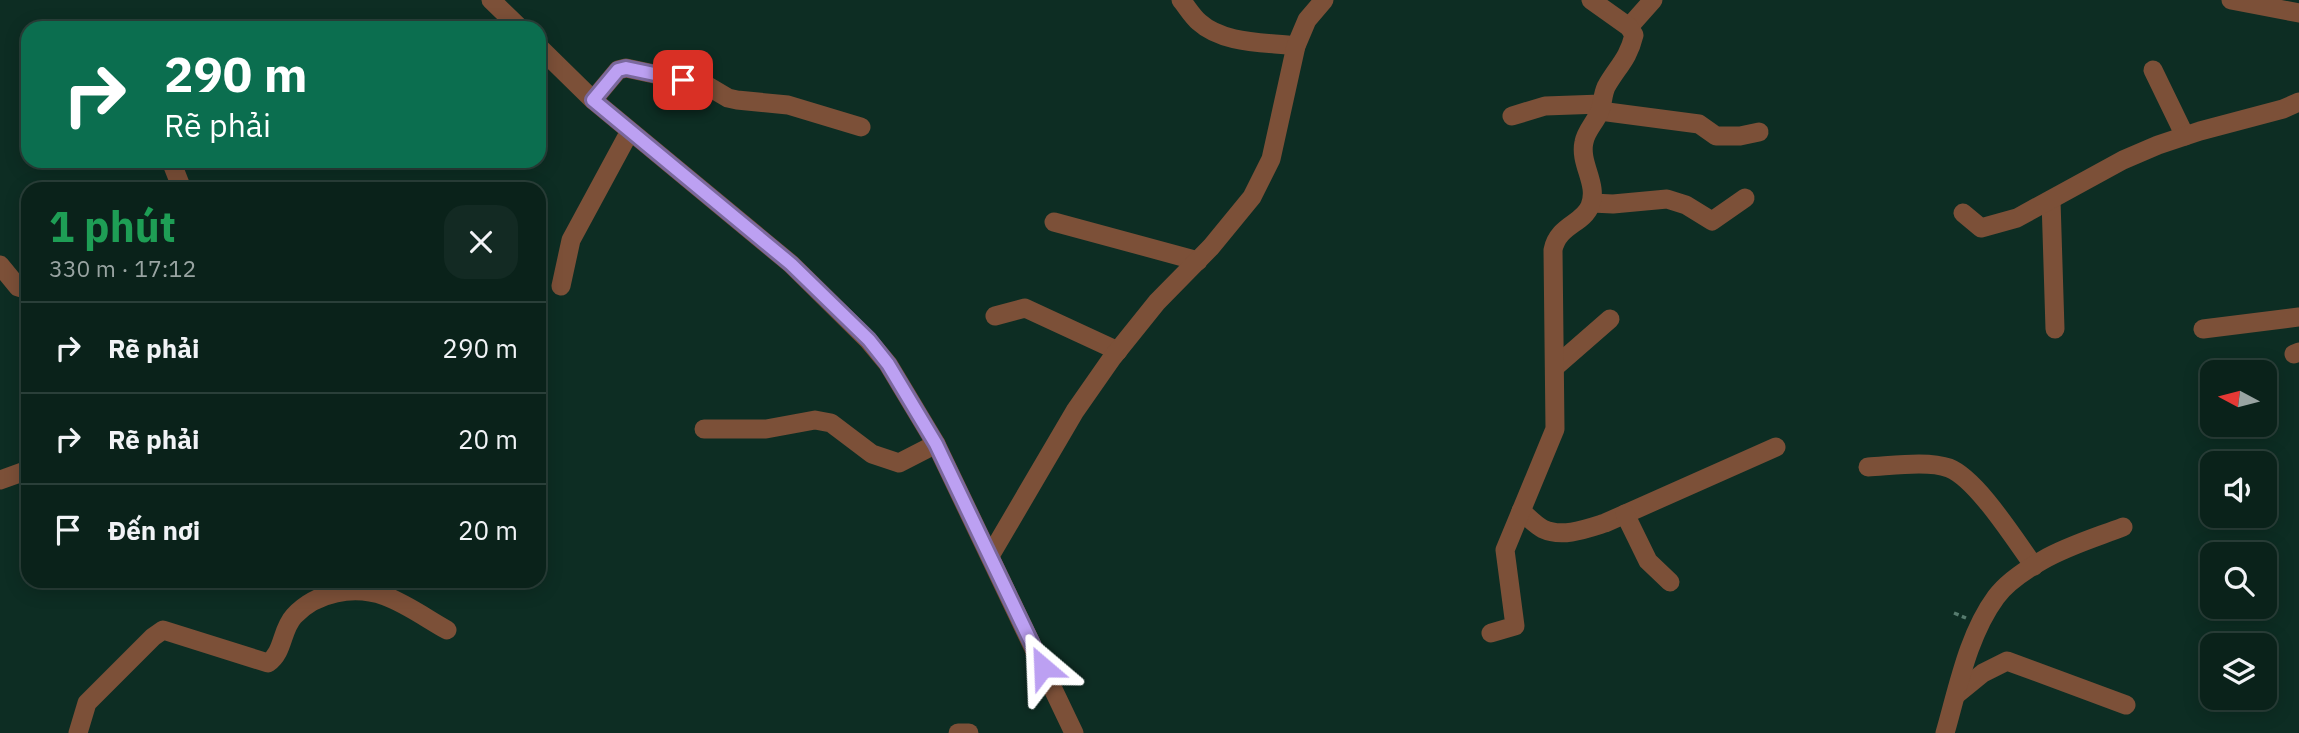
<!DOCTYPE html>
<html lang="vi">
<head>
<meta charset="utf-8">
<style>
  body { margin:0; font-family:"IBM Plex Sans",sans-serif; background:#132a23; color:#f1f3f6; height:100vh; display:flex; flex-direction:column; font-size:26px; white-space:nowrap }
  * { box-sizing:border-box; margin:0 }
  p { font-size:23px; color:#99a4a2 }
  .icon { flex:none; width:38px; height:38px; fill:none; stroke:currentColor; stroke-width:2; stroke-linecap:round; stroke-linejoin:round }
  .map { position:relative; flex:1; overflow:hidden }
  .drawer { position:absolute; left:21px; top:182px; width:525px; height:406px; display:flex; flex-direction:column; background:#0a221a; border-radius:21px; box-shadow:0 4px 18px #0003,0 0 0 2px #2a3f39 }
  .drawer>* { flex:none }
  .banner { position:absolute; left:21px; top:21px; width:525px; height:147px; border-radius:21px; box-shadow:0 4px 18px #0003,0 0 0 2px #2a3f39; background:#0b6e4f; color:#fff; overflow:hidden }
  .needle { width:46px; rotate:277deg }
  .tools { position:absolute; left:2200px; top:360px; display:grid; gap:14px }
  .tools a { display:grid; place-items:center; width:77px; height:77px; border-radius:14px; background:#0a221a; box-shadow:0 4px 18px #0003,0 0 0 2px #2a3f39; font-size:35px }
  .pin { position:absolute; display:grid; place-items:center; width:60px; height:60px; color:#fff; margin:-30px; border-radius:14px; box-shadow:0 4px 10px #0006 }
  .me { position:absolute; width:77px; margin:-38px; rotate:334deg; stroke-linejoin:round; filter:drop-shadow(0 0 5px #0008) }
  .turn { display:flex; align-items:center; gap:24px; height:147px; padding:0 28px; font-size:32px }
  .turn .icon { width:91px; height:91px; stroke-width:2.5 }
  .turn b { display:block; font-size:49px; line-height:60px }
  .round { display:grid; place-items:center; flex:none; width:74px; height:74px; border-radius:21px; background:#132a23 }
  .summary { display:flex; align-items:center; justify-content:space-between; height:119px; padding:0 28px }
  h1 { font-size:42px; font-weight:700; line-height:52px; color:#1e9e55 }
  ul { padding:0; list-style:none }
  li { display:flex; align-items:center; gap:21px; height:91px; padding:0 28px; border-top:2px solid #2a3f39 }
  li div { flex:1 }
  li b { display:block; font-size:26px }
  li em { font-style:normal }
  .map>svg:first-child { display:block }
  .lines { fill:none; stroke-linecap:round; stroke-linejoin:round }
  .path { stroke:#567b6e; stroke-width:3.5; stroke-dasharray:5 3.5; stroke-linecap:butt }
  .minor { stroke:#7c5038; stroke-width:19 }
  .route-casing { stroke:#7a689d; stroke-width:18 }
  .route { stroke:#bca0f2; stroke-width:12 }
</style>
</head>
<body>
<div class="map">
<svg width="2299" height="733" viewBox="0 0 2299 733">
  <rect width="100%" height="100%" fill="#0d2d23"/>
  <g class="lines">
    <path class="path" d="M1954,613L1966,618"/>
    <g class="minor">
      <path d="M491,0L520,28"/>
      <path d="M1181,0C1187,7 1192,16 1199,22C1223,44 1265,42 1296,46"/>
      <path d="M2231,0L2299,13"/>
      <path d="M1629,27L1653,0"/>
      <path d="M539,47L593,100L791,264L868,340L888,364L936,444L1074,733"/>
      <path d="M2153,70L2185,136"/>
      <path d="M593,100L618,70L626,68L706,85L728,98L737,100L788,105L861,127"/>
      <path d="M1600,111L1699,124L1716,136H1740L1759,132"/>
      <path d="M1512,116L1545,106L1601,104"/>
      <path d="M171,161L182,189"/>
      <path d="M2051,200L2055,329"/>
      <path d="M1592,203L1613,204L1667,199L1686,205L1712,221L1745,198"/>
      <path d="M1963,213L1981,228L2017,218L2123,160L2158,145L2200,131L2283,109L2299,102"/>
      <path d="M1054,222L1198,261"/>
      <path d="M0,265L18,287L28,290"/>
      <path d="M561,286L571,240L630,131"/>
      <path d="M995,316L1025,308L1118,351"/>
      <path d="M2203,329L2299,317"/>
      <path d="M2294,354L2299,352"/>
      <path d="M1555,367L1610,319"/>
      <path d="M704,429H766L815,420L831,423L872,454L899,463L936,444"/>
      <path d="M1868,467C1890,466 1928,460 1949,468C1977,479 2015,540 2034,566"/>
      <path d="M0,480L28,470"/>
      <path d="M1521,511C1528,517 1535,525 1543,529C1562,538 1586,529 1605,523L1776,447"/>
      <path d="M1625,514L1648,561L1670,582"/>
      <path d="M990,556L1075,411L1112,358L1157,302L1211,247L1252,197L1271,159L1296,46L1307,20L1324,0"/>
      <path d="M1491,633L1515,626L1505,550L1555,429L1553,250C1558,225 1583,224 1590,206C1599,184 1579,164 1584,142C1586,131 1594,124 1599,113C1603,105 1602,96 1606,87C1617,67 1628,60 1634,35L1629,27L1591,0"/>
      <path d="M1956,695L1983,673L2007,661L2126,705"/>
      <path d="M78,733L87,703L153,637L163,630L268,663C284,652 281,630 294,616C316,592 354,585 385,596C407,604 427,619 447,630"/>
      <path d="M958,733H969"/>
      <path d="M1945,733C1958,688 1968,635 1996,597C2007,582 2027,569 2043,560C2067,546 2097,537 2123,527"/>
    </g>
  </g>
  <g class="lines">
    <defs>
      <path id="route" d="M683,80L626,68L618,70L593,100L791,264L869,340L888,364L936,444L1043,667"/>
    </defs>
    <use href="#route" class="route-casing"/>
    <use href="#route" class="route"/>
  </g>
</svg>
<div class="tools">
<a><svg class="needle" viewBox="-14 -14 28 28"><path d="M0-13l5 13h-10z" fill="#e53935"/><path d="M0 13l5-13h-10z" fill="#99a4a2"/></svg></a>
<a><svg class="icon" aria-label="sound" viewBox="0 0 24 24"><path d="M4 9h4l5-4v14l-5-4H4zM17 9q2 3 0 6"/></svg></a>
<a><svg class="icon" aria-label="search" viewBox="0 0 24 24"><circle cx="10" cy="10" r="6"/><path d="M15 15l6 6"/></svg></a>
<a><svg class="icon" aria-label="layers" viewBox="0 0 24 24"><path d="M12 4l9 5-9 5-9-5zM3 14l9 5 9-5"/></svg></a>
</div>
<div class="pin" style="left:683px;top:80px;background:#d93025"><svg class="icon" aria-label="arrive" viewBox="0 0 24 24"><path d="M6 21V4h12l-3 4 3 4H6"/></svg></div>
<svg class="me" style="left:1043px;top:667px" viewBox="-20 -20 40 40"><path d="M0-17L14 15 0 8-14 15z" fill="#bca0f2" stroke="#fff" stroke-width="4"/></svg>
<div class="banner">
<div class="turn"><svg class="icon" aria-label="right" viewBox="0 0 24 24"><path d="M7 20v-9h11M14 6l5 5-5 5"/></svg><div><b>290 m</b>Rẽ phải</div></div>
</div>
<section class="drawer">
<div class="summary"><div><h1>1 phút</h1><p>330 m · 17:12</p></div><a class="round"><svg class="icon" aria-label="close" viewBox="0 0 24 24"><path d="M6 6l12 12M18 6L6 18"/></svg></a></div>
<ul>
<li><svg class="icon" aria-label="right" viewBox="0 0 24 24"><path d="M7 20v-9h11M14 6l5 5-5 5"/></svg><div><b>Rẽ phải</b></div><em>290 m</em></li>
<li><svg class="icon" aria-label="right" viewBox="0 0 24 24"><path d="M7 20v-9h11M14 6l5 5-5 5"/></svg><div><b>Rẽ phải</b></div><em>20 m</em></li>
<li><svg class="icon" aria-label="arrive" viewBox="0 0 24 24"><path d="M6 21V4h12l-3 4 3 4H6"/></svg><div><b>Đến nơi</b></div><em>20 m</em></li>
</ul>
</section>
</div>
</body>
</html>
